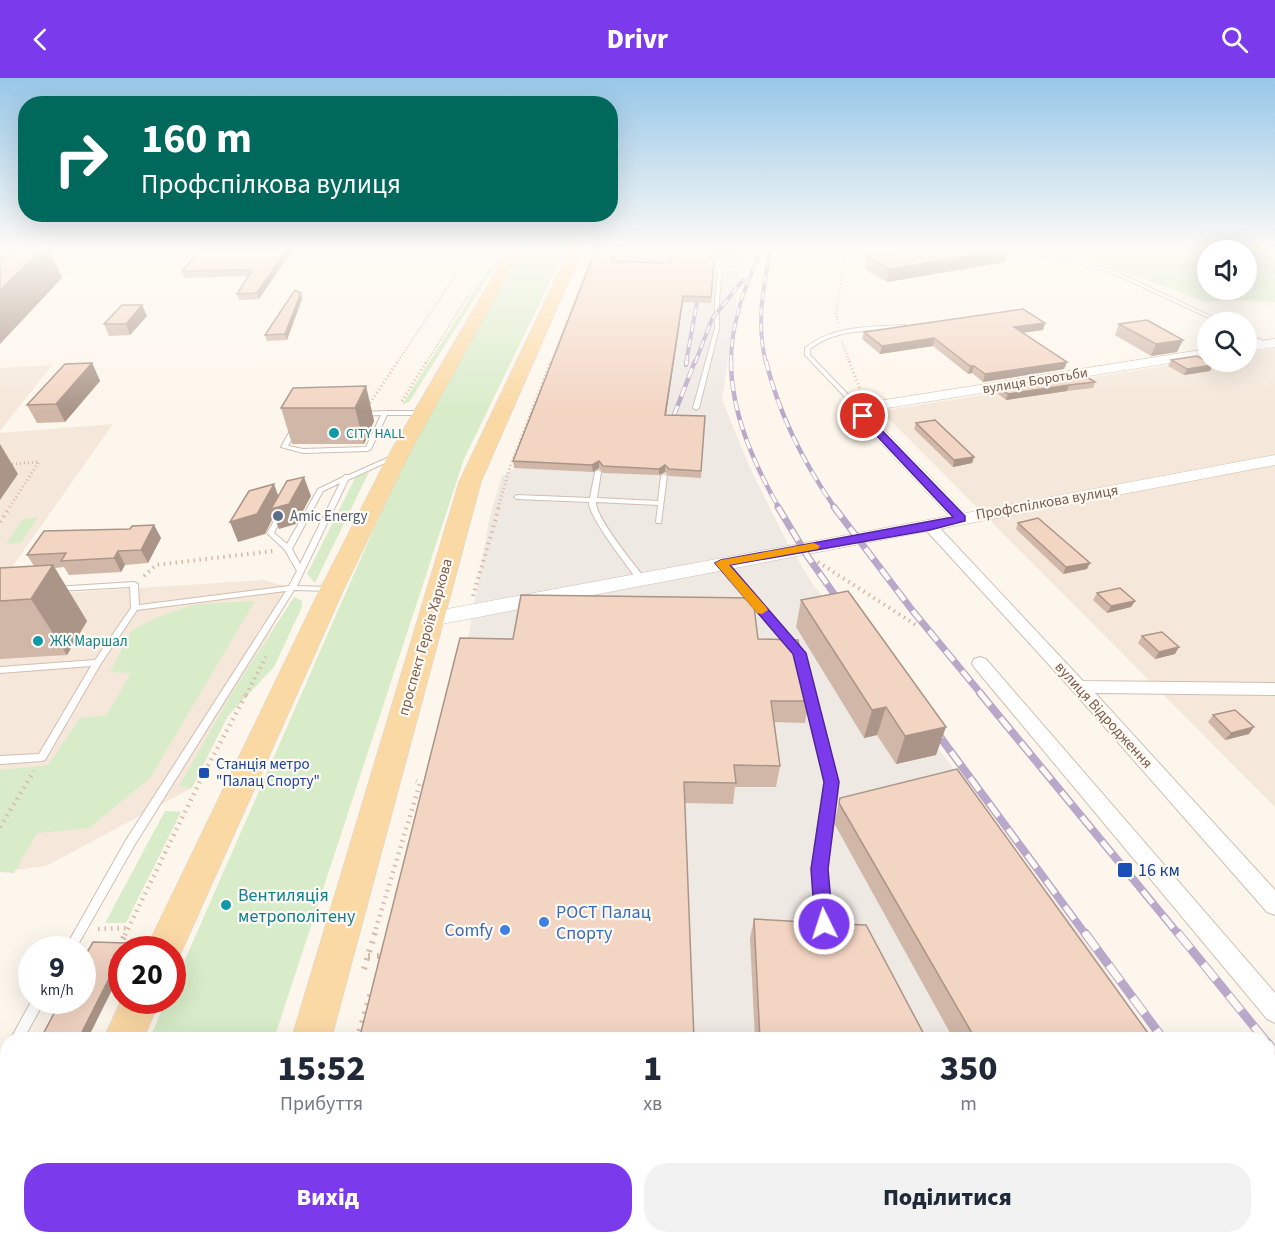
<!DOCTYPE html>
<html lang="uk">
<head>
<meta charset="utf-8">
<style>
  body { margin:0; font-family:"Source Sans 3",sans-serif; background:#f2f2f3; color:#1f2937; height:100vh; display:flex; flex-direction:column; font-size:22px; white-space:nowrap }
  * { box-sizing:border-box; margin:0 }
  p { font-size:20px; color:#747a83 }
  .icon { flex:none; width:33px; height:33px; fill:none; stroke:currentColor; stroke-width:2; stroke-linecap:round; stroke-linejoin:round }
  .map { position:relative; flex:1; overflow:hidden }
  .drawer { position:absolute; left:0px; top:954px; width:1275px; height:212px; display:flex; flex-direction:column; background:#fff; border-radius:24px 24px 0 0; box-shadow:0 6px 24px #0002 }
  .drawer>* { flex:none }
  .guide { position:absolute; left:18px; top:18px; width:600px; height:126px; border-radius:24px; box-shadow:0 6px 24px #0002; background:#00695c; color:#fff; overflow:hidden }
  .buttons { position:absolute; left:1197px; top:162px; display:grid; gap:12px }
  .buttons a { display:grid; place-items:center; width:60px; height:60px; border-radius:50%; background:#fff; box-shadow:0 6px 24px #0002; font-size:30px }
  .speed { position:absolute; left:18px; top:858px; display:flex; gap:12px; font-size:30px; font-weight:700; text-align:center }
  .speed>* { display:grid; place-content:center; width:78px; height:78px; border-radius:50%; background:#fff; box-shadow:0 6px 24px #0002; line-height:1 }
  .speed small { font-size:15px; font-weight:400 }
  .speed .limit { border:9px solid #d22; background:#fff; color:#111 }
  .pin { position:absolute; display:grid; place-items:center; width:51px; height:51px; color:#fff; margin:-26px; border:3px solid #fff; border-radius:50%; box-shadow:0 2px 6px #0007 }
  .me { position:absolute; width:66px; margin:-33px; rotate:356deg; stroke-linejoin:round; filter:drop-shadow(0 0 4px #0008) }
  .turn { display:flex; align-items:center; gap:21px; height:126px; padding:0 24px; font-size:27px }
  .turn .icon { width:78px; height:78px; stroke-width:2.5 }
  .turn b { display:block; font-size:42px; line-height:51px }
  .eta { display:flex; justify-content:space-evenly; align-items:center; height:102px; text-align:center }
  .eta b { font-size:36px; font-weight:800; line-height:42px }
  .primary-button { display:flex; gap:12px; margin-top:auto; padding:12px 24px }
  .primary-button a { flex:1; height:69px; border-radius:24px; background:#7c3aed; color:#fff; font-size:24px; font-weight:800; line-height:69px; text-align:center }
  .primary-button a+a { background:#f2f2f3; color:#1f2937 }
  header { display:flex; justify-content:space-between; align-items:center; height:78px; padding:0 24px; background:#7c3aed; color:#fff; font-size:27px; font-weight:800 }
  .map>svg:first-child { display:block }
  .residential { fill:#f5e8da }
  .industrial { fill:#efe9e4 }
  .green { fill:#d8ecc9; fill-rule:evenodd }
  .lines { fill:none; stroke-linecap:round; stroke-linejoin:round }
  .service-casing { stroke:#d1beb0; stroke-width:2 }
  .minor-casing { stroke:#d1beb0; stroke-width:2 }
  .tertiary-casing { stroke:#d1beb0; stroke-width:1 }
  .primary-casing { stroke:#dad1cd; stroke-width:1 }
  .path-far4 { stroke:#d9b8a5; stroke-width:2; stroke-dasharray:1 2; stroke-linecap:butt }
  .path-far3 { stroke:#d9b8a5; stroke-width:3; stroke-dasharray:1 3; stroke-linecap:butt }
  .path-far2 { stroke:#d9b8a5; stroke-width:4; stroke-dasharray:1.5 4.5; stroke-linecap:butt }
  .path-far1 { stroke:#d9b8a5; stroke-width:4.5; stroke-dasharray:1.5 5; stroke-linecap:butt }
  .path { stroke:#d9b8a5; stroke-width:6; stroke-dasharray:2 7; stroke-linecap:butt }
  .service { fill:#fff; fill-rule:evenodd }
  .minor { fill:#fff; fill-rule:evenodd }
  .tertiary { fill:#fff; fill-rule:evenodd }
  .primary { fill:#fbd9a5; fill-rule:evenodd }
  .rail-far4-casing { stroke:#b9a8c9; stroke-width:4 }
  .rail-far3-casing { stroke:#b9a8c9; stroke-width:4.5 }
  .rail-far2-casing { stroke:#b9a8c9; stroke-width:7 }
  .rail-far1-casing { stroke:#b9a8c9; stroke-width:8 }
  .rail-casing { stroke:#b9a8c9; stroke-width:9 }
  .rail-far4 { stroke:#fffaf3; stroke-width:2; stroke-dasharray:8; stroke-linecap:butt }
  .rail-far3 { stroke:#fffaf3; stroke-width:3; stroke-dasharray:10; stroke-linecap:butt }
  .rail-far2 { stroke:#fffaf3; stroke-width:4.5; stroke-dasharray:13; stroke-linecap:butt }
  .rail-far1 { stroke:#fffaf3; stroke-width:5; stroke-dasharray:16; stroke-linecap:butt }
  .rail { stroke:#fffaf3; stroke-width:7; stroke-dasharray:20; stroke-linecap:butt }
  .wall { fill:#d1b7a8 }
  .shaded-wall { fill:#aa9588 }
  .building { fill:#f3d5c3; stroke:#aa9588; stroke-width:1.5 }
  .route { fill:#7c3aed; stroke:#51269a; stroke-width:1.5 }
  .slow { fill:#f59e0b }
  .culture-dot { fill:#0f9aa8; stroke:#fffaf3; stroke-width:2 }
  .service-dot { fill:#5c6f8a; stroke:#fffaf3; stroke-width:2 }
  .transit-dot { fill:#1a4fb4; stroke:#fffaf3; stroke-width:2 }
  .shop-dot { fill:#3f7fe0; stroke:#fffaf3; stroke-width:2 }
  .labels { text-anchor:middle; stroke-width:4.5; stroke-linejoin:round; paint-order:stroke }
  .far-street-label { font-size:14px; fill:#7a5c4d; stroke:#fffaf3 }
  .far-culture-label { font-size:14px; fill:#0d838f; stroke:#fffaf3; text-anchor:start }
  .street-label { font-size:15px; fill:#7a5c4d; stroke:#fffaf3 }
  .service-label { font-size:15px; fill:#4e5e75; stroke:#fffaf3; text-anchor:start }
  .culture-label { font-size:15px; fill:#0d838f; stroke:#fffaf3; text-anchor:start }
  .transit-label { font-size:15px; fill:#164399; stroke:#fffaf3; text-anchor:start }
  .near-transit-label { font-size:18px; fill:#164399; stroke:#fffaf3; text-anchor:start }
  .near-culture-label { font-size:18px; fill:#0d838f; stroke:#fffaf3; text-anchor:start }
  .near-shop-label { font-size:18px; fill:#366cbe; stroke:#fffaf3; text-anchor:start }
</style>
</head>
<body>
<header><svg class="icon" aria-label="back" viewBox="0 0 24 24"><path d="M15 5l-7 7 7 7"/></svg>Drivr<svg class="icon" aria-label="search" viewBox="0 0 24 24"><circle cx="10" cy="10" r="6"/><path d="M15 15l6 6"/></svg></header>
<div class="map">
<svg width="1275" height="1165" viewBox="0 0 1275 1165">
  <rect width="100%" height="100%" fill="#fdf6ec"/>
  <g class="residential">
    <path d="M1275,270V729L881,333L1207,281L1208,284H1246L1247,275Z"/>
    <path d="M52,287L0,353V290Z"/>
    <path d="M113,346L0,506V355Z"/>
    <path d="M264,502L292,510L192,710L46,788L0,794V519Z"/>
  </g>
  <g class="industrial">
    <path d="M601,171H751L741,193L722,322L750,390L788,466L812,505L1082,859L1153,961L370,962L467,566L490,438L502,398L514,391L588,198Z"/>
    <path d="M1268,1127L1275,1138V1165H321L323,1158H1268Z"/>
  </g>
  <g class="green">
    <path d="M501,171H506L409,324L402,327Z"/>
    <path d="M524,171H566L464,381L274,961L149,962L166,923L172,922L173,909L404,382L440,315Z"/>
    <path d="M1060,171H1275V224L1234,222L1206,224ZM1246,172V212H1208V172Z"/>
    <path d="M369,394L315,505L307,496L356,398Z"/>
    <path d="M38,439L21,465L6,466L23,441Z"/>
    <path d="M294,519L302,523V529L274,589L227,639L192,710L179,708L234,612Z"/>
    <path d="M255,523L150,700L89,750L37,755L14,795L0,794V692L48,687L80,640L107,637L131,595L110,594L131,553L158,539L196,526Z"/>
    <path d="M165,733L181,734L126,845H105Z"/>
    <path d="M81,1158H209L207,1165H78Z"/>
  </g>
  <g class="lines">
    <defs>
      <g id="service">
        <path d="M708,171H712L710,177L722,192L719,221V250L699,330L696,332L693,330L715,250V221L718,192L706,177Z"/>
        <path d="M1014,171H1022L1113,192L1223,244H1218L1110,194Z"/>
        <path d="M905,247L907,248V249C874,254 837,249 810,271V277L864,333V335H860L805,277V270C833,247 871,249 905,247Z"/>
        <path d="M1246,256L1268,265L1269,266L1264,267L1246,259Z"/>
        <path d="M385,333H421L424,335L421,337H387L371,371L368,373L303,375L281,369L292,349L295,347L298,349L288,368L303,371L366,369L381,337L361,338L358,336L361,334Z"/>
        <path d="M396,376L398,377V379L348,402L297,508L329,509L333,511L329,513L294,512L134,768L75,872H64L126,762L286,513L137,532L100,587L45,682L42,683L0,686V678L39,676L91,588L0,595V589L95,582L131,530L130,509L57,513H54L53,511L54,509L134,504L138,506L139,527L289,508L297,493L285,472L267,455L279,434H283L284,435L274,455L287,466L318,411L343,399L345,397H349ZM340,405L300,486L292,471L323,413Z"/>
        <path d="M598,392L601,394L597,420L658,423L661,398L664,396L667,398L661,445H657L656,444L658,427L596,424C595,439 633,485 644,499L645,501L644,503H638C628,488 588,439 589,424L517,421L514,419L517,417L590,420L595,394Z"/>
        <path d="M718,483H724L804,575L837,704L825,791L831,858L829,862L825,863L821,862L819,858L815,791L827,704L796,576L718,487L717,485Z"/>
        <path d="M32,922H45L23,962H10Z"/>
        <path d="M8,970C8,980 10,991 0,995C0,986 0,974 8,970Z"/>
      </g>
      <g id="minor">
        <path d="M930,444L935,445L1083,603L1275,605V617L1095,615L1275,812V837L1267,834L1073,613L925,451L923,448L925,445Z"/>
        <path d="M980,579L986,581L1275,915V945L1267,941L974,589L972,585L974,581Z"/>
      </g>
      <g id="tertiary">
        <path d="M1275,261V269L1246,273V265Z"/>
        <path d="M1208,271V279L875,332L870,333V337L966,435L1275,377V387L431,548L424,546L421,541L424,536L431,534L949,438L858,341L856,338L858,328L872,324Z"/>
      </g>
      <g id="primary">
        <path d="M509,171H522L409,376L344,511L177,884L172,886V872H146L151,860L320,511L389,376Z"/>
        <path d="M570,171H583L481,404L331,962H291L459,404Z"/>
        <path d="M122,921L160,922L143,962H103Z"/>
        <path d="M8,1158H54L51,1165H5Z"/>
        <path d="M233,1158H279L277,1165H231Z"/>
      </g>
    </defs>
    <use href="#service" class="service-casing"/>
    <use href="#minor" class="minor-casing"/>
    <use href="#tertiary" class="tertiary-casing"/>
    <use href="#primary" class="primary-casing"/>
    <g class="path-far4">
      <path d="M58,196H70"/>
      <path d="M838,245L836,236L846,171"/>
      <path d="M842,264L850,285"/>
      <path d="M397,285L473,171"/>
      <path d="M426,285L471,213"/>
      <path d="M551,285L595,171"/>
    </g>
    <g class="path-far3">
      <path d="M849,283L862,316"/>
      <path d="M402,323L427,283"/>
      <path d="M370,325L398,283"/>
      <path d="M0,387L39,384L9,430"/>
      <path d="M498,430L510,389L551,283"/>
    </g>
    <g class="path-far2">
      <path d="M0,444L10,429"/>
      <path d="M818,484L916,547"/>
      <path d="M144,498L156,487L273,473"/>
      <path d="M473,518L499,429"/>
      <path d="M246,617L266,579"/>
    </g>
    <g class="path-far1">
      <path d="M0,749L34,693"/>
      <path d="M98,851L127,850"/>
      <path d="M125,857L204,695L247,615"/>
      <path d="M374,857L420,705L416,703"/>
    </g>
    <g class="path">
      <path d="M119,869L126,855"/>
      <path d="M368,878H381"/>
      <path d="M364,891L375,855"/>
      <path d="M357,962L372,911"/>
      <path d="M0,1026L8,1013"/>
      <path d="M0,1079L8,1072"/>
      <path d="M303,1165L305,1158"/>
    </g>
    <use href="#service" class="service"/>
    <use href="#minor" class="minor"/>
    <use href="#tertiary" class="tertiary"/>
    <use href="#primary" class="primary"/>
    <defs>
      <g id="rail-far4">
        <path d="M686,285L697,224"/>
        <path d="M695,285L712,241L743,202"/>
        <path d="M731,285C731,245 745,207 762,171"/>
        <path d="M766,285C756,246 763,209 771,171"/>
      </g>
      <g id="rail-far3">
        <path d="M731,283C731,335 754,386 779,430"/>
        <path d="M766,283C779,337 803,384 835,430"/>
        <path d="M686,287L687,283"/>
        <path d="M674,337L695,283"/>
      </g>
      <g id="rail-far2">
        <path d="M778,429L808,479L844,530"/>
        <path d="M834,429L912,532L982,617"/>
      </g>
      <g id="rail-far1">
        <path d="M980,615L1179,857"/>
        <path d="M932,648L1086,857"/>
      </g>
      <g id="rail">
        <path d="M1085,855L1164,962"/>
        <path d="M1178,855L1265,962"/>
        <path d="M1268,965L1275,974"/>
        <path d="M1268,1102L1275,1112"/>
      </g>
    </defs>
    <use href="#rail-far4" class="rail-far4-casing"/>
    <use href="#rail-far3" class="rail-far3-casing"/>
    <use href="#rail-far2" class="rail-far2-casing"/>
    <use href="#rail-far1" class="rail-far1-casing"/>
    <use href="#rail" class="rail-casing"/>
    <use href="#rail-far4" class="rail-far4"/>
    <use href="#rail-far3" class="rail-far3"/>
    <use href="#rail-far2" class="rail-far2"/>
    <use href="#rail-far1" class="rail-far1"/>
    <use href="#rail" class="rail"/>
  </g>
  <g class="wall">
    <path d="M293,171L259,221L239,222L237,216L248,198L184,200L182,193Z"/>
    <path d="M713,171H737L734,179L715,178V180L713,177Z"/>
    <path d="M893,171H1009L1005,184L887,204L865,191L867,178L897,174Z"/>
    <path d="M705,174L714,185L711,225L683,224L666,337L705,338L701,400L669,398L665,394L659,397L603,395L599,390L593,394L514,390L513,383L614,183L670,185Z"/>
    <path d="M302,221L287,262L267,263L265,257Z"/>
    <path d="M142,227L147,238L130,257L109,258L104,246Z"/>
    <path d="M1045,245L1043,252L1023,255L1067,284L1064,291L983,304L972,295L968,296L933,268L880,276L862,261L864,254Z"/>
    <path d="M1119,246L1177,274L1151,278L1115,257Z"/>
    <path d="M1171,282L1213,287L1210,293L1184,297L1168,288Z"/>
    <path d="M92,285L100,303L65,344L37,345L27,327Z"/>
    <path d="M1095,304L1093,310L1067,313L1006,322L997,315L999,309Z"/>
    <path d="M366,308L374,343L364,366H292L281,330Z"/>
    <path d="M916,345L974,379L972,385L953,389L914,351Z"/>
    <path d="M1018,445L1087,491L1063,496L1016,451Z"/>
    <path d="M154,447L161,460L148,485L125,487L121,494L69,497L64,489L55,490L87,543L67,577L0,581V490L34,488L27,477L130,451Z"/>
    <path d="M1097,515L1135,523L1131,529L1107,535L1093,522Z"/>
    <path d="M801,522L936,677L896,686L877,657L864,660L796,549Z"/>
    <path d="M1142,558L1175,576L1155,581L1138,565Z"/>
    <path d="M513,561H758L809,623L805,645L774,644L780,688L776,709H735L733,726L685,725Z"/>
    <path d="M1213,637L1249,656L1225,662L1208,644Z"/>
    <path d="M840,720L1153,962H954L834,745Z"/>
    <path d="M754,841L825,851L927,962H755L750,860Z"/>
  </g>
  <g class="shaded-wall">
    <path d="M18,171H49L62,200L0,266V187Z"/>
    <path d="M287,171H293L259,221L257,215Z"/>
    <path d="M616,171H617L612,188V183Z"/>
    <path d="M1009,171L1005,184L887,204L889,191Z"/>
    <path d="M301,215L302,221L287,262L285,256Z"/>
    <path d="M683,218V224L665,343V337Z"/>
    <path d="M142,227L147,238L130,257L126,246Z"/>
    <path d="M1045,245L1043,252L1012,256L1014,249Z"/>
    <path d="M934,260L933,268L880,276L882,268Z"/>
    <path d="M1183,262L1177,274L1151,278L1156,266Z"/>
    <path d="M1067,284L1064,291L983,304L985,296Z"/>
    <path d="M92,285L100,303L65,344L56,326Z"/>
    <path d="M1213,287L1210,293L1184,297L1187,291Z"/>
    <path d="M970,288H974L972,295L968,296Z"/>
    <path d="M1069,307L1067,313L1006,322L1008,316Z"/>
    <path d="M366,308L374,343L364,366L355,330Z"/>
    <path d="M0,366L18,396L0,422Z"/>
    <path d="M974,379L972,385L953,389L954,382Z"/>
    <path d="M599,383V390L593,394L592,387Z"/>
    <path d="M665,387V394L659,397V391Z"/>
    <path d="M304,399L311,418L296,446L279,451L274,438L265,456L238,464L230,444L274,406L281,425Z"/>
    <path d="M154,447L161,460L148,485L141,472Z"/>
    <path d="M118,473L125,487L121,494L114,480Z"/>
    <path d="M1090,485L1087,491L1063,496L1066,489Z"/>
    <path d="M53,487L87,543L67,577L31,521Z"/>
    <path d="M1135,523L1131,529L1107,535L1111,528Z"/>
    <path d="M1179,569L1175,576L1155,581L1159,574Z"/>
    <path d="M886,629L877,657L864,660L872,632Z"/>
    <path d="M946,649L936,677L896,686L905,658Z"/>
    <path d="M1254,649L1249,656L1225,662L1231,655Z"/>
    <path d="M126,865L132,872H123Z"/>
    <path d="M122,875V892L87,962H78Z"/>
  </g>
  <g class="building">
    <path d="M0,171H16L0,185Z"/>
    <path d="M16,171H43L0,212V185Z"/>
    <path d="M201,171H287L257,215L237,216L252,192L182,193Z"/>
    <path d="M596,171H616L612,183L670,185L673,171H705V173L714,185L711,219L683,218L665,337L705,338L701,393L669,391L665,387L659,391L603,388L599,383L592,387L513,383Z"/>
    <path d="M713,171H735L734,174L716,172L715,174Z"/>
    <path d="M913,171H1009L889,191L867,178Z"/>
    <path d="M295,212L301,215L285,256L265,257Z"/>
    <path d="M122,227H142L126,246H104Z"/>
    <path d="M1023,231L1045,245L1014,249L1067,284L985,296L974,288H970L934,260L882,268L864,254Z"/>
    <path d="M1147,242L1183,262L1156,266L1119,246Z"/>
    <path d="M1197,278L1213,287L1187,291L1171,282Z"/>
    <path d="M92,285L56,326L27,327L65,286Z"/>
    <path d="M1082,296L1095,304L1069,307L1008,316L999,309Z"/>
    <path d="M366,308L355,330H281L293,310Z"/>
    <path d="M935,342L974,379L954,382L916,345Z"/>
    <path d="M304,399L289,426L271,431L287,403Z"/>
    <path d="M274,406L257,436L230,444L249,413Z"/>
    <path d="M1038,440L1090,485L1066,489L1018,445Z"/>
    <path d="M154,447L141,472L118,473L114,480L61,483L66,475L27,477L44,453L130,451L132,448Z"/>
    <path d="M53,487L31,521L0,523V490Z"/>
    <path d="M1120,510L1135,523L1111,528L1097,515Z"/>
    <path d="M848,513L946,649L905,658L886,629L872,632L801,522Z"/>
    <path d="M521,517L753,520L758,561L798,562L809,623H771L780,688L734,687L736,705L684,704L694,962H359L460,560L513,561Z"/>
    <path d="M1162,554L1179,569L1159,574L1142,558Z"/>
    <path d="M1235,632L1254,649L1231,655L1213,637Z"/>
    <path d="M957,691L1153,962H976L839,725L840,720Z"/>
    <path d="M754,841L823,845L825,851L831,853L836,852L840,846L866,847L927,962H760Z"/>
    <path d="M93,864L126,865L123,872H122V875L78,962H40L61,922H82V883Z"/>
    <path d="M8,1023V1035H1Z"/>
    <path d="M310,1158H1032L1036,1165H308Z"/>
  </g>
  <linearGradient id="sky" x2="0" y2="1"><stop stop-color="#97c7e8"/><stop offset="0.51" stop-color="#fefbf6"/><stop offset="1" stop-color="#fefbf6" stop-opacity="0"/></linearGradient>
  <rect width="1275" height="334" fill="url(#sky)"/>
  <path class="route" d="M860,336H866L965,438V443L930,452L730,487L806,575L839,704L828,791L833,846L830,852L824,855L818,852L815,846L811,791L824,704L793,576L715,485L721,482L953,439L860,340Z"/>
  <path class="slow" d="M814,465L820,468L818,471L729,487L766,529L768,532L762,536L757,535L715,485L721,482Z"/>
  <g class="culture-dot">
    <circle cx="334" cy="355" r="6"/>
    <circle cx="38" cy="563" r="6"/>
    <circle cx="226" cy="827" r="6"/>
  </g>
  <circle class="service-dot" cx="278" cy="438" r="6"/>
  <g class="transit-dot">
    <rect x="198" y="689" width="12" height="12" rx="3"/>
    <rect x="1117" y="784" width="16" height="16" rx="3"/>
  </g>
  <g class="shop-dot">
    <circle cx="544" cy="844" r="6"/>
    <circle cx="505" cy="852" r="6"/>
  </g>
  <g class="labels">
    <g class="far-street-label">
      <text transform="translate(1035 302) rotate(-9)" y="5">вулиця Боротьби</text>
    </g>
    <g class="far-culture-label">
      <text x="346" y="360">CITY HALL</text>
    </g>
    <g class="street-label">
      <text transform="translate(1047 424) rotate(-10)" y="5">Профспілкова вулиця</text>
      <text transform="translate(425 559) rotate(-74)" y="5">проспект Героїв Харкова</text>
      <text transform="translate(1104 637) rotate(48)" y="5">вулиця Відродження</text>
    </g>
    <g class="service-label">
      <text x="290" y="443">Amic Energy</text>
    </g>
    <g class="culture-label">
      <text x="50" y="568">ЖК Маршал</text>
    </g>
    <g class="transit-label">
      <text x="216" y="691">Станція метро<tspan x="216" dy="17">"Палац Спорту"</tspan></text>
    </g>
    <g class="near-transit-label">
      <text x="1138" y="798">16 км</text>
    </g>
    <g class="near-culture-label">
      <text x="238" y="823">Вентиляція<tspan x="238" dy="21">метрополітену</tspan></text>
    </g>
    <g class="near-shop-label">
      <text x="556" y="840">РОСТ Палац<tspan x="556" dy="21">Спорту</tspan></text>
      <text x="493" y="858" text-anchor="end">Comfy</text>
    </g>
  </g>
</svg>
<div class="buttons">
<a><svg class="icon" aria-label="sound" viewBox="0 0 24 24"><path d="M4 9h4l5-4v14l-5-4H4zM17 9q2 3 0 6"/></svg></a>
<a><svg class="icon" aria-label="search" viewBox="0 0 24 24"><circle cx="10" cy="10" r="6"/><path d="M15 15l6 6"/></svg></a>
</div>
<div class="speed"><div>9<small>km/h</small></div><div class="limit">20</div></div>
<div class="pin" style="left:863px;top:338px;background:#d93025"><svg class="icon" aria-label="arrive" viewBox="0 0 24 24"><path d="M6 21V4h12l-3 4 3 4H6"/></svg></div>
<svg class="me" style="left:824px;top:846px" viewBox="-20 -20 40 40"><circle r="17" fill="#7c3aed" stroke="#fff" stroke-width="3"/><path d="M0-11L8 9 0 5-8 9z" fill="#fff"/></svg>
<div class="guide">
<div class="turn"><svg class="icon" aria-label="right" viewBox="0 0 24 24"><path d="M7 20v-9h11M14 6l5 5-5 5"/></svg><div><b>160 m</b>Профспілкова вулиця</div></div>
</div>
<section class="drawer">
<div class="eta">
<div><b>15:52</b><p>Прибуття</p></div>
<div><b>1</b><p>хв</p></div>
<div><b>350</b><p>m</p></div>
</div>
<div class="primary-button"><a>Вихід</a><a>Поділитися</a></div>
</section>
</div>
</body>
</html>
